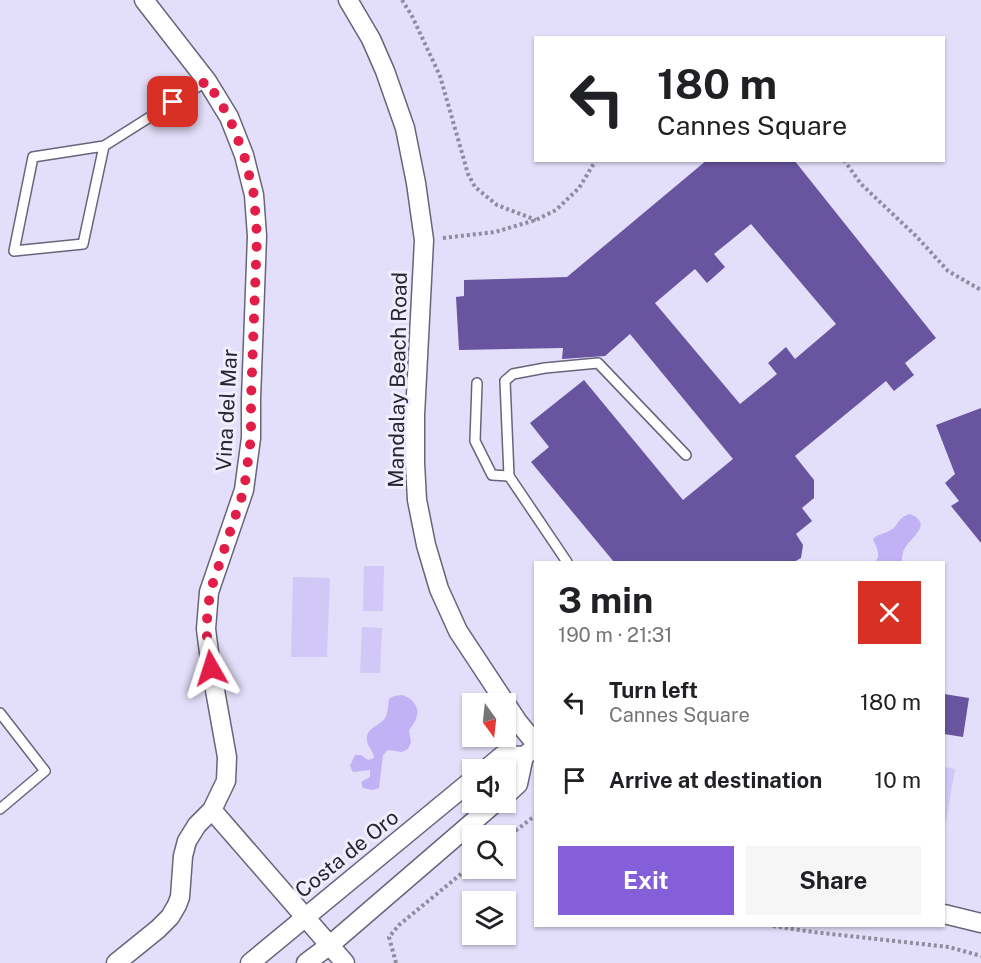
<!DOCTYPE html>
<html lang="en">
<head>
<meta charset="utf-8">
<style>
  body { margin:0; font-family:"Public Sans",sans-serif; background:#f6f6f6; color:#202124; height:100vh; display:flex; flex-direction:column; font-size:22px; white-space:nowrap }
  * { box-sizing:border-box; margin:0 }
  p { font-size:20px; color:#757577 }
  .icon { flex:none; width:33px; height:33px; fill:none; stroke:currentColor; stroke-width:2; stroke-linecap:round; stroke-linejoin:round }
  .map { position:relative; flex:1; overflow:hidden }
  .sheet { position:absolute; left:534px; top:561px; width:411px; height:366px; display:flex; flex-direction:column; background:#fff; border-radius:0px; box-shadow:0 2px 4px #0004 }
  .sheet>* { flex:none }
  .top-card { position:absolute; left:534px; top:36px; width:411px; height:126px; border-radius:0px; box-shadow:0 2px 4px #0004; background:#fff; color:#202124; overflow:hidden }
  .needle { width:39px; rotate:165deg }
  .tools { position:absolute; left:462px; top:693px; display:grid; gap:12px }
  .tools a { display:grid; place-items:center; width:54px; height:54px; border-radius:0px; background:#fff; box-shadow:0 2px 4px #0004; font-size:30px }
  .pin { position:absolute; display:grid; place-items:center; width:51px; height:51px; color:#fff; margin:-26px; border-radius:12px; box-shadow:0 3px 9px #0006 }
  .me { position:absolute; width:66px; margin:-33px; rotate:354deg; stroke-linejoin:round; filter:drop-shadow(0 0 4px #0008) }
  .turn { display:flex; align-items:center; gap:21px; height:126px; padding:0 24px; font-size:27px }
  .turn .icon { width:78px; height:78px; stroke-width:2.5 }
  .turn b { display:block; font-size:42px; line-height:51px }
  .round { display:grid; place-items:center; flex:none; width:63px; height:63px; border-radius:0px; background:#f6f6f6 }
  .summary { display:flex; align-items:center; justify-content:space-between; height:102px; padding:0 24px }
  h1 { font-size:36px; font-weight:700; line-height:45px }
  .cta { display:flex; gap:12px; margin-top:auto; padding:12px 24px }
  .cta a { flex:1; height:69px; border-radius:0px; background:#845fd9; color:#fff; font-size:24px; font-weight:700; line-height:69px; text-align:center }
  .cta a+a { background:#f6f6f6; color:#202124 }
  ul { padding:0; list-style:none }
  li { display:flex; align-items:center; gap:18px; height:78px; padding:0 24px }
  li div { flex:1 }
  li b { display:block; font-size:22px }
  li em { font-style:normal }
  .map>svg:first-child { display:block }
  .green { fill:#d1c8f7 }
  .water { fill:#c0b2f4 }
  .building { fill:#68549f; fill-rule:evenodd }
  .lines { fill:none; stroke-linecap:round; stroke-linejoin:round }
  .lane-casing { stroke:#68647b; stroke-width:12 }
  .street-casing { stroke:#68647b; stroke-width:21 }
  .path { stroke:#908ca0; stroke-width:4; stroke-dasharray:3 3; stroke-linecap:butt }
  .lane { stroke:#fff; stroke-width:9 }
  .street { stroke:#fff; stroke-width:18 }
  .route { stroke:#e11d48; stroke-width:10; stroke-dasharray:0 18 }
  .labels { text-anchor:middle; stroke-width:6; stroke-linejoin:round; paint-order:stroke }
  .street-label { font-size:21px; fill:#27252f; stroke:#f0edfe }
</style>
</head>
<body>
<div class="map">
<svg width="981" height="963" viewBox="0 0 981 963">
  <rect width="100%" height="100%" fill="#e3def9"/>
  <g class="green">
    <path d="M364,566H384L383,611H363Z"/>
    <path d="M293,577L330,578L327,657H291Z"/>
    <path d="M362,627L382,628L380,673H360Z"/>
    <path d="M944,767L955,769L944,833Z"/>
  </g>
  <g class="water">
    <path d="M910,514C934,524 911,537 905,548C902,553 902,557 902,562H875C882,555 876,547 873,539C878,534 884,534 891,530C900,524 897,518 910,514Z"/>
    <path d="M403,695C421,703 421,716 409,730L411,742L408,749L402,752L388,750L383,755L379,788L372,790L363,788L361,782L370,777V770L353,772L350,766L355,755H361L368,760L374,758C374,751 367,747 367,740C366,727 379,727 385,718C388,713 388,706 389,699L394,696Z"/>
  </g>
  <g class="building">
    <path d="M707,160H794L936,338L905,363L914,375L894,391L886,381L795,456L814,480V498L802,508L812,521L796,534L803,545L801,558L794,562H614L531,462L549,447L530,423L584,380L683,500L733,459L630,334L605,356L562,359L563,348L459,350L456,297L464,296V280L567,277ZM751,224L836,324L795,359L786,347L768,363L777,374L740,404L655,303L695,269L707,283L725,267L714,254Z"/>
    <path d="M981,408V543L951,506L959,501L945,483L955,474L936,425Z"/>
    <path d="M944,694L969,698L963,737L944,734Z"/>
  </g>
  <g class="lines">
    <defs>
      <g id="lane">
        <path d="M104,146L33,157L14,251L83,244L104,146L207,81"/>
        <path d="M477,383L475,441L492,475L509,476"/>
        <path d="M567,562L509,476L505,381L513,374L545,368L598,363L686,455"/>
        <path d="M0,713L45,771L0,809"/>
      </g>
      <g id="street">
        <path d="M348,0L371,39L385,71L405,128L416,183L424,240L415,415V463L417,500L426,545L439,589L458,631L518,722L536,744"/>
        <path d="M485,770L503,755L524,756"/>
        <path d="M506,795L518,784L524,756L536,747"/>
        <path d="M212,810L345,963"/>
        <path d="M944,914L981,923"/>
        <path d="M116,963L158,929L170,917L177,905L180,897L183,856L187,841L197,825L212,810L226,781L227,757L211,668L206,629L209,592L244,490L251,438V399L257,236L254,195L244,155L229,117L207,81L144,0"/>
        <path d="M250,963L472,780"/>
        <path d="M306,963L330,945L496,802"/>
      </g>
    </defs>
    <use href="#lane" class="lane-casing"/>
    <use href="#street" class="street-casing"/>
    <g class="path">
      <path d="M402,0L412,16L440,76L468,174L475,187L497,205L536,220"/>
      <path d="M844,160L861,184L917,237L948,271L981,290"/>
      <path d="M443,238L495,232L536,220L556,210L579,188L596,160"/>
      <path d="M506,838L536,815"/>
      <path d="M773,926L813,932L949,947L981,956"/>
      <path d="M396,963L389,937L399,925L472,865"/>
    </g>
    <use href="#lane" class="lane"/>
    <use href="#street" class="street"/>
  </g>
  <g class="lines">
    <path class="route" d="M173,102L207,81L229,117L244,155L254,195L257,236L251,399V438L244,490L210,592L206,629L211,668"/>
  </g>
  <g class="labels">
    <g class="street-label">
      <text transform="translate(398 380) rotate(-89)" y="7">Mandalay Beach Road</text>
      <text transform="translate(227 410) rotate(-87)" y="7">Vina del Mar</text>
      <text transform="translate(347 854) rotate(-39)" y="7">Costa de Oro</text>
    </g>
  </g>
</svg>
<div class="tools">
<a><svg class="needle" viewBox="-14 -14 28 28"><path d="M0-13l5 13h-10z" fill="#e53935"/><path d="M0 13l5-13h-10z" fill="#757577"/></svg></a>
<a><svg class="icon" aria-label="sound" viewBox="0 0 24 24"><path d="M4 9h4l5-4v14l-5-4H4zM17 9q2 3 0 6"/></svg></a>
<a><svg class="icon" aria-label="search" viewBox="0 0 24 24"><circle cx="10" cy="10" r="6"/><path d="M15 15l6 6"/></svg></a>
<a><svg class="icon" aria-label="layers" viewBox="0 0 24 24"><path d="M12 4l9 5-9 5-9-5zM3 14l9 5 9-5"/></svg></a>
</div>
<div class="pin" style="left:173px;top:102px;background:#d93025"><svg class="icon" aria-label="arrive" viewBox="0 0 24 24"><path d="M6 21V4h12l-3 4 3 4H6"/></svg></div>
<svg class="me" style="left:211px;top:668px" viewBox="-20 -20 40 40"><path d="M0-17L14 15 0 8-14 15z" fill="#e11d48" stroke="#fff" stroke-width="4"/></svg>
<div class="top-card">
<div class="turn"><svg class="icon" aria-label="left" viewBox="0 0 24 24"><path d="M17 20v-9H6M10 6l-5 5 5 5"/></svg><div><b>180 m</b>Cannes Square</div></div>
</div>
<section class="sheet">
<div class="summary"><div><h1>3 min</h1><p>190 m · 21:31</p></div><a class="round" style="background:#d93025;color:#fff"><svg class="icon" aria-label="close" viewBox="0 0 24 24"><path d="M6 6l12 12M18 6L6 18"/></svg></a></div>
<ul>
<li><svg class="icon" aria-label="left" viewBox="0 0 24 24"><path d="M17 20v-9H6M10 6l-5 5 5 5"/></svg><div><b>Turn left</b><p>Cannes Square</p></div><em>180 m</em></li>
<li><svg class="icon" aria-label="arrive" viewBox="0 0 24 24"><path d="M6 21V4h12l-3 4 3 4H6"/></svg><div><b>Arrive at destination</b></div><em>10 m</em></li>
</ul>
<div class="cta"><a>Exit</a><a>Share</a></div>
</section>
</div>
</body>
</html>
